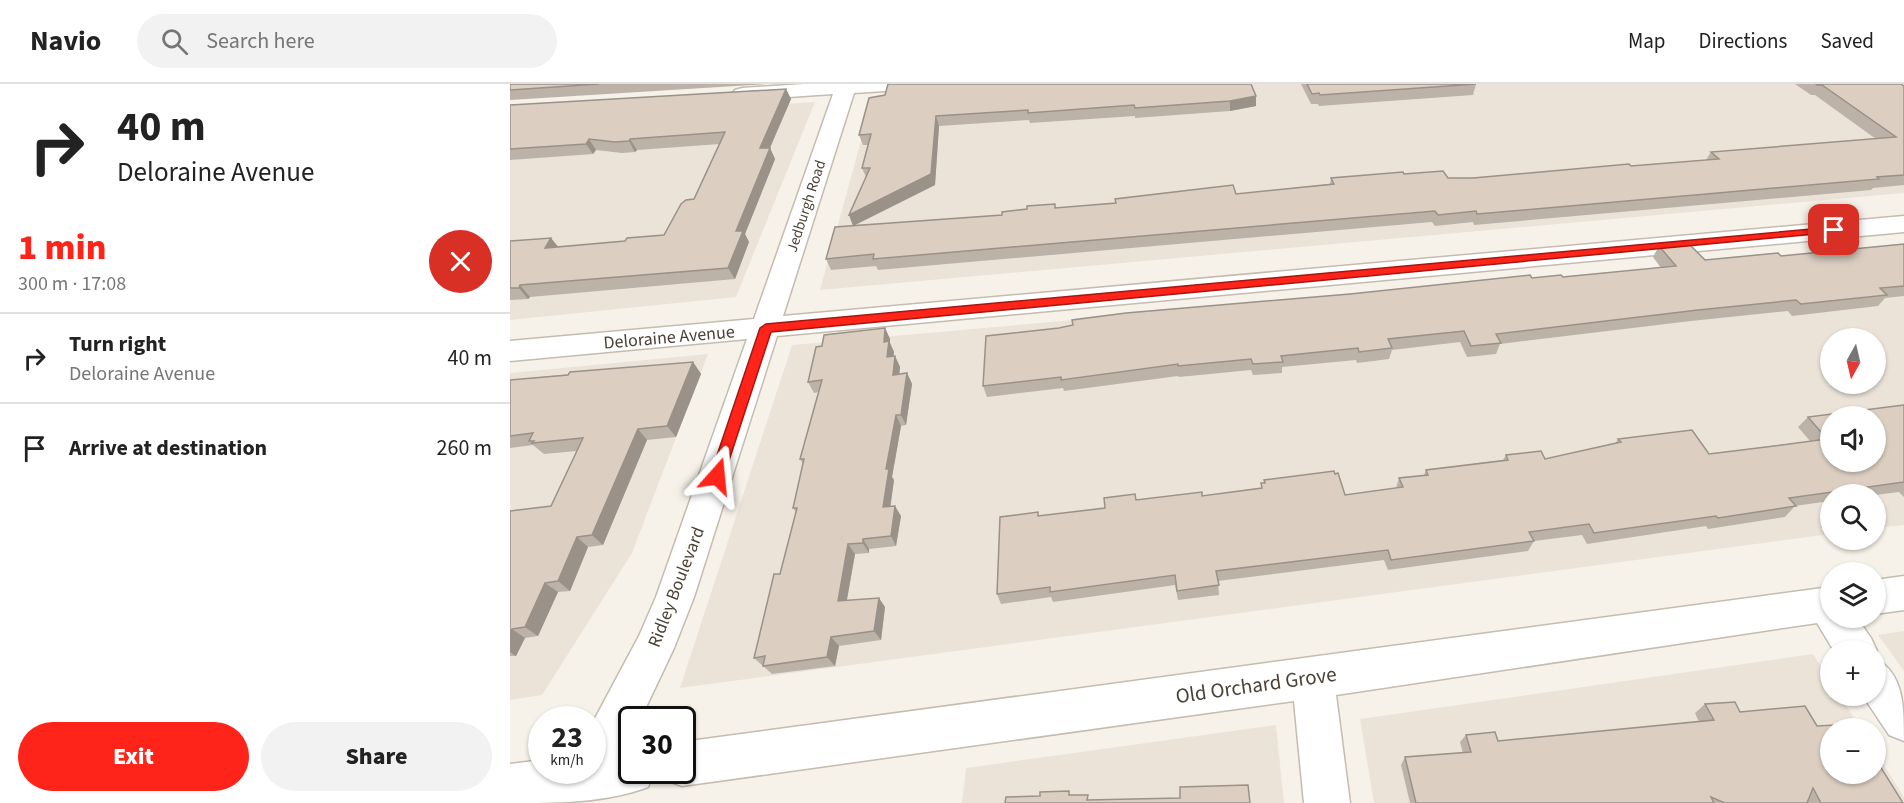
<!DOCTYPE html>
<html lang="en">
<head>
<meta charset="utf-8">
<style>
  body { margin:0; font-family:"Source Sans 3",sans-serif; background:#f2f2f2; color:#222; height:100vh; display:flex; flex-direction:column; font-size:22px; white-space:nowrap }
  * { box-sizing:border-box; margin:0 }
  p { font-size:20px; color:#767676 }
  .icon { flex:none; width:33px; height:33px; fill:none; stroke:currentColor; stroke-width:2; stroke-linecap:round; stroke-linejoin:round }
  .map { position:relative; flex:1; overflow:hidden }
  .drawer { display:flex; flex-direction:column; background:#fff; width:510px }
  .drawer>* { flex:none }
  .hud { background:#fff; color:#222; overflow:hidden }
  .needle { width:39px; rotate:188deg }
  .tools { position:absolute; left:1310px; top:244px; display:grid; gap:12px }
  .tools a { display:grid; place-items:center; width:66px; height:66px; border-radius:50%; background:#fff; box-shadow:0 2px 4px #0004; font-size:30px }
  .speed { position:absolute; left:18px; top:622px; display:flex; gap:12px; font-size:30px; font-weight:700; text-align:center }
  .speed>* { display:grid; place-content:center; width:78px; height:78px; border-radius:50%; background:#fff; box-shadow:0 2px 4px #0004; line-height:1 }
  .speed small { font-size:15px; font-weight:400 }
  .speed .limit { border:3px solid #111; border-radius:9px; background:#fff; color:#111 }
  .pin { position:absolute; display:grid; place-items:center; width:51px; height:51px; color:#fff; margin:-26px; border-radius:12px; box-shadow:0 3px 9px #0006 }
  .me { position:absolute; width:66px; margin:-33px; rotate:18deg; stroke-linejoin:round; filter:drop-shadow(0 0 4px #0008) }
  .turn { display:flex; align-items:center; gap:21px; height:126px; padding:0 18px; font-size:27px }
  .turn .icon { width:78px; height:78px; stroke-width:2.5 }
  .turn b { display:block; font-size:42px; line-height:51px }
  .round { display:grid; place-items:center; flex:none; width:63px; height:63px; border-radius:32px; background:#f2f2f2 }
  .headline { display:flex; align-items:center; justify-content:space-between; height:102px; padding:0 18px }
  h1 { font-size:36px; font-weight:800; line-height:45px; color:#ff2419 }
  .cta { display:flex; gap:12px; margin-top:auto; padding:12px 18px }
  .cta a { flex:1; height:69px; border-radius:36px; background:#ff2419; color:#fff; font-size:24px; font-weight:800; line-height:69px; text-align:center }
  .cta a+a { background:#f2f2f2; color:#222 }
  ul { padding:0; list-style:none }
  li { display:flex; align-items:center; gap:18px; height:90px; padding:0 18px; border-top:2px solid #e0e0e0 }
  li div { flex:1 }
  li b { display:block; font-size:22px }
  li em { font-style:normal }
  header { display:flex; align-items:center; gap:36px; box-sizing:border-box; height:84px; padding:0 30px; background:#fff; border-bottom:2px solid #e0e0e0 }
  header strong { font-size:28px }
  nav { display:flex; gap:33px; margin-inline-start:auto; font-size:21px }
  .search { width:420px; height:54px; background:#f2f2f2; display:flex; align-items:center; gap:15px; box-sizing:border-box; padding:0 21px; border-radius:33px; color:#767676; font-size:22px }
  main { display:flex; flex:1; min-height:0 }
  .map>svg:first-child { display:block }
  .residential { fill:#ebe3d8; fill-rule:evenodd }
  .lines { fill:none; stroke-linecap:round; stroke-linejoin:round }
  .minor-casing { stroke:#c6bbaf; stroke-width:3 }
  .minor { fill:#fff; fill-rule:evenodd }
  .wall { fill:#bdb2a7 }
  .shaded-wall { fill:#9a9188 }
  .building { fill:#dccfc2; stroke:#9a9188; stroke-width:1.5; fill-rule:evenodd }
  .route { fill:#ff2419; stroke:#a61710; stroke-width:1.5 }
  .labels { text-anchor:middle; stroke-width:4.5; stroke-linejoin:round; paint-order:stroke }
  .far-street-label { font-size:15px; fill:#4c4137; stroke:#fff }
  .street-label { font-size:18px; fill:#4c4137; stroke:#fff }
  .near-street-label { font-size:21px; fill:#4c4137; stroke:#fff }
</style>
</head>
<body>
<header>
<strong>Navio</strong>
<div class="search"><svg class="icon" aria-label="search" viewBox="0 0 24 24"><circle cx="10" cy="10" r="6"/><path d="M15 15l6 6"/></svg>Search here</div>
<nav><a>Map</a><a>Directions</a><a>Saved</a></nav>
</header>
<main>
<section class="drawer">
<div class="hud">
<div class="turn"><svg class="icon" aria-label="right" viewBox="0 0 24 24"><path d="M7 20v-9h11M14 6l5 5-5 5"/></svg><div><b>40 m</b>Deloraine Avenue</div></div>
</div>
<div class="headline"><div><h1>1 min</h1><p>300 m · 17:08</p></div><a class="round" style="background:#d93025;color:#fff"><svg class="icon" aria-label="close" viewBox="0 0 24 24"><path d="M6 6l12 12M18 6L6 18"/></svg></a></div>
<ul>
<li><svg class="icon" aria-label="right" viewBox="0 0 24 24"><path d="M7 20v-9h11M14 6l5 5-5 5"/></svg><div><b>Turn right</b><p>Deloraine Avenue</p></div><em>40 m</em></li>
<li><svg class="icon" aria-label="arrive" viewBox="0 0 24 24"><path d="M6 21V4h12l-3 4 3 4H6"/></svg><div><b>Arrive at destination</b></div><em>260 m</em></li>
</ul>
<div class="cta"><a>Exit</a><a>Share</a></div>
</section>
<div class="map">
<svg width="1394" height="719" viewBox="0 0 1394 719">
  <rect width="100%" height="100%" fill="#f6f2ea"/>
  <g class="residential">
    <path d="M554,0H1350L1394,30V109L310,206L363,13Z"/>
    <path d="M305,18L226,213L0,236V37Z"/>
    <path d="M1394,162V441L1365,444V411H1320V450L170,604L282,261ZM1320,255H1365V300H1320ZM1320,333H1365V378H1320Z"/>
    <path d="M198,270L122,469L32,611L0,616V289Z"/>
    <path d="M1394,547V587L1368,551Z"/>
    <path d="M1303,570L1320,596V612H1330L1351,645H1320V690H1365V667L1394,713V719H864L850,635Z"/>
    <path d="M766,641L774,719H452L456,684Z"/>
  </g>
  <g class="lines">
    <defs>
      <g id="minor">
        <path d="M294,0H400L397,4L390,6L344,9L273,232L1394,132V148L267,252L184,513L164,564L130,636H122V654L116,665H122V687H144L138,703C96,719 45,719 0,719V680L32,676V687H82V640L129,552L146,513L237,255L0,277V257L244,235L323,10L232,16L225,14L222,10L225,6L232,4Z"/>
        <path d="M1394,492V526L1365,530V496Z"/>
        <path d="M1320,503V534H1347L1361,554L1367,567L1365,572V567H1324L1307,539L826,611L840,719H794L784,617L172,702L156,696L153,687H172V658Z"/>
        <path d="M1365,574C1394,590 1394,622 1394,657L1379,651L1353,612H1365Z"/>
      </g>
    </defs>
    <use href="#minor" class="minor-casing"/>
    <use href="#minor" class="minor"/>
  </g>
  <g class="wall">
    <path d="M0,0H256L0,16Z"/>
    <path d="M741,0L746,22L720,27L625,34V32L520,39L519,36L429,42L425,101L343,142L492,131L545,124L726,110L820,100L821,94L894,90L938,94H963L1196,76L1201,68L1366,55L1305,11H1301L1285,0H1391L1394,2V101L1363,104L1361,106L964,141L963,138L925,142L922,138L368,186L366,182L321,186L316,175L343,142L356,93L352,84L358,61H353L349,51L375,11Z"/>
    <path d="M791,0H966L963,11L809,22L808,20H801Z"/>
    <path d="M276,5L281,15L260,64L265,75L235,150L239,158L225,195L20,213L18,215L0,216V157L47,163L115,157L154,151L184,115L210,60L127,66L125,68L112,69L86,66L83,70L0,76V21Z"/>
    <path d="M1394,160V212L1375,214L1368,222L1282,232L1278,227L1181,237L990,260L986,270L957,273L950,258L882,266L879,275L847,279L846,276L772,283V289L743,291L741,286L669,293L668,292L554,307L553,304L477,313L473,302L549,244L840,210L1022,194L1053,193L1151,184L1143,173L1149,162L1195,176L1271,172Z"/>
    <path d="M375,244L380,255V259L384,268L383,272H385L390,283L389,290L397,289L402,300L396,341L391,342L382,393L384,396L380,422L391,432L386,462L359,465V469L345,470L337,516L375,523L371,556L329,562L325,582L262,590L244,574L270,490L286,428L283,424L293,380L290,375L308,308L304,309L298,298L312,262Z"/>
    <path d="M183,278L191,290L166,353L137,356L93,461L78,463L60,507L48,508L28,552L15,554L6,572H0V427L41,422L67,367L34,370L23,361L0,364V296Z"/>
    <path d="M1394,321V413L1389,408L1365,411H1320V417L1285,422L1275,433L1198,445L1196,442L1077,460L1072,451L1024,457L1018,467L878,486L874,476L708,497L709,511L668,516L665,501L543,518L541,513L491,520L487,510L529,432L595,424L626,416L692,412L751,404V399H754V396L835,411L886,404L889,394L914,391L916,386L993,376L996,371L1035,375L1105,360L1108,355L1199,370L1256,363L1300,357L1288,343L1298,333Z"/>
    <path d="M1195,620L1307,642L1393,719H900L891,681L895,673L953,669L950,658L956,651L988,657L1189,638L1185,629Z"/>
  </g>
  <g class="shaded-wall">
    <path d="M276,5L281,15L255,75L250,64Z"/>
    <path d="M746,12V22L720,27V17Z"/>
    <path d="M426,32L429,42L425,101L343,142L339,131Z"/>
    <path d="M79,55L86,66L83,70L76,60Z"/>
    <path d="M120,55L127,66L125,68L119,57Z"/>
    <path d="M260,64L265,75L235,150L239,158L225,195L218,184L226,147Z"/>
    <path d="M41,154L50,165L35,164Z"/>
    <path d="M10,201L20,213L18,215L9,204Z"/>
    <path d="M375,244L380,255V259L384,268L382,284L377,273L374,258Z"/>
    <path d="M385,272L390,283L388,302L383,291Z"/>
    <path d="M183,278L191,290L166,353L157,342Z"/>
    <path d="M397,289L402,300L396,341L391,331Z"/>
    <path d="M386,331L391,342L382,393L384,396L379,433L373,423L376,385Z"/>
    <path d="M128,345L137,356L93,461L82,451Z"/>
    <path d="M385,422L391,432L386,462L381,452Z"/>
    <path d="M67,453L78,463L60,507L48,497Z"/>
    <path d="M353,455L359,465V469L353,459Z"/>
    <path d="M338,460L345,470L335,526L328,517Z"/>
    <path d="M35,499L48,508L28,552L15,543Z"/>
    <path d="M369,514L375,523L371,556L364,547Z"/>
    <path d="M2,545L15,554L6,572L0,568V548Z"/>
    <path d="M321,553L329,562L325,582L317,573Z"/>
  </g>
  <g class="building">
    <path d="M0,0H89L0,6Z"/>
    <path d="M378,0H741L746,12L720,17L625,24L624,21L518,29V26L426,32L421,90L339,131L360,84H352L361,50L349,51L359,14L375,11Z"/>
    <path d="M797,0H966L810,11L809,9L802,10Z"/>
    <path d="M1306,0H1391L1394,2V91L1367,93L1369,95L967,130L966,127L928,131L925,127L363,175L364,170L316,175L325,143L492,131V128L517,125V122L545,120V124L606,119L605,115L723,101L726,110L824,100L821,94L893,88L894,90L933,87L938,94H963L1119,80L1121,82L1209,75L1201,68L1386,53L1312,1H1307Z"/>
    <path d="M276,5L250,64H260L226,147H233L218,184L10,201L9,204H0V157L41,154L35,164L115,157L117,154L154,151L171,120L176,116L184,115L215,48L120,55L119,57L105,58L79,55L76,60L0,65V21Z"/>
    <path d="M1179,160L1195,176L1268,169L1271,172L1394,160V202L1370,204L1377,211L1291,220L1286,216L1188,226L986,250L991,259L961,262L954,247L878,255L882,264L849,268L848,264L771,272L773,278L743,280L741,275L668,282V280L551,296V293L473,302L476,252L549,244L563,241L562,236L616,229L840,210L1020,191L1022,194L1051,191L1053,193L1166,182L1149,162Z"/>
    <path d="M375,244L374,258L379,257L377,273L385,272L383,291L397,289L391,331H386L376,385H379L373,423L385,422L381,452L353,455V459L338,460L328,517L369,514L364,547L321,553L317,573L253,582L255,572L244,574L264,490H270L287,424H283L294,375H290L312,296L298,298L306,263L312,262L314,251Z"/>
    <path d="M183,278L157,342L128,345L82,451L67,453L48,497L35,499L15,543L2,545L0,548V427L41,422L73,354L22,359L24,357H19L23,349L0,352V296L58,291L60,288Z"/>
    <path d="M1394,321V398L1279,414L1286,422L1208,434L1206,432L1084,449L1079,440L1019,448L1024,457L881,476L878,466L706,487L709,501L667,507L665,491L540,508V503L487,510L490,433L528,428V432L595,424L594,414L625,410L626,416L692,408V412L752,404L751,399H755L754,396L824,387L825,390L828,389L835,411L893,403L889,394L918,391L916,386L998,376L996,371L1031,367L1035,375L1111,358L1108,355L1182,346L1199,370L1256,363L1317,355L1298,333ZM1320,333H1365V378H1320Z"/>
    <path d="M1225,618L1230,628L1295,622L1307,642L1344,640L1347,645H1320V690H1365V674L1393,719H1311L1303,704L1297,719H1215L1201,713L1204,719H906L895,673L961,668L956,651L985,648L988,657L1204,636L1195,620Z"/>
    <path d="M738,701L740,719H495L496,713L530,712V708L559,707V711H578L577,716L670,714V703Z"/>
  </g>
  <path class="route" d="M1324,143L1329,146L1327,148L261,248L214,392L212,395H202L200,392L250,244L256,240Z"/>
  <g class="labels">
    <g class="far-street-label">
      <text transform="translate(296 122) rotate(-72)" y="5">Jedburgh Road</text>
    </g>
    <g class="street-label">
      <text transform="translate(159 253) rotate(-5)" y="6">Deloraine Avenue</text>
      <text transform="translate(166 503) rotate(-69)" y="6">Ridley Boulevard</text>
    </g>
    <g class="near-street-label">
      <text transform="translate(746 601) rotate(-8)" y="7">Old Orchard Grove</text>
    </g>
  </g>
</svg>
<div class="tools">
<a><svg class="needle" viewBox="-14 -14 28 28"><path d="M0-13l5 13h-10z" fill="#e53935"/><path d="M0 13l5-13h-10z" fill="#767676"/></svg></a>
<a><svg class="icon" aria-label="sound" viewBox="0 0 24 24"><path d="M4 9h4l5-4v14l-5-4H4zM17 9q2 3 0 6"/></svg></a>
<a><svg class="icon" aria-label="search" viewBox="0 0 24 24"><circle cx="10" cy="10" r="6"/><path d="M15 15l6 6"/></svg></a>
<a><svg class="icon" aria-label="layers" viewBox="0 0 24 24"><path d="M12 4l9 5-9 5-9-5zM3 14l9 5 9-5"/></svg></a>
<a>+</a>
<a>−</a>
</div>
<div class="speed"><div>23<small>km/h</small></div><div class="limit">30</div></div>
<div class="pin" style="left:1324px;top:146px;background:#d93025"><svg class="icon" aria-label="arrive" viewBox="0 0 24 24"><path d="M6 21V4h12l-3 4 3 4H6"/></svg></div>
<svg class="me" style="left:207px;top:392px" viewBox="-20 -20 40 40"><path d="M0-17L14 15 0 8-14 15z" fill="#ff2419" stroke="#fff" stroke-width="4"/></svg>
</div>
</main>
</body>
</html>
